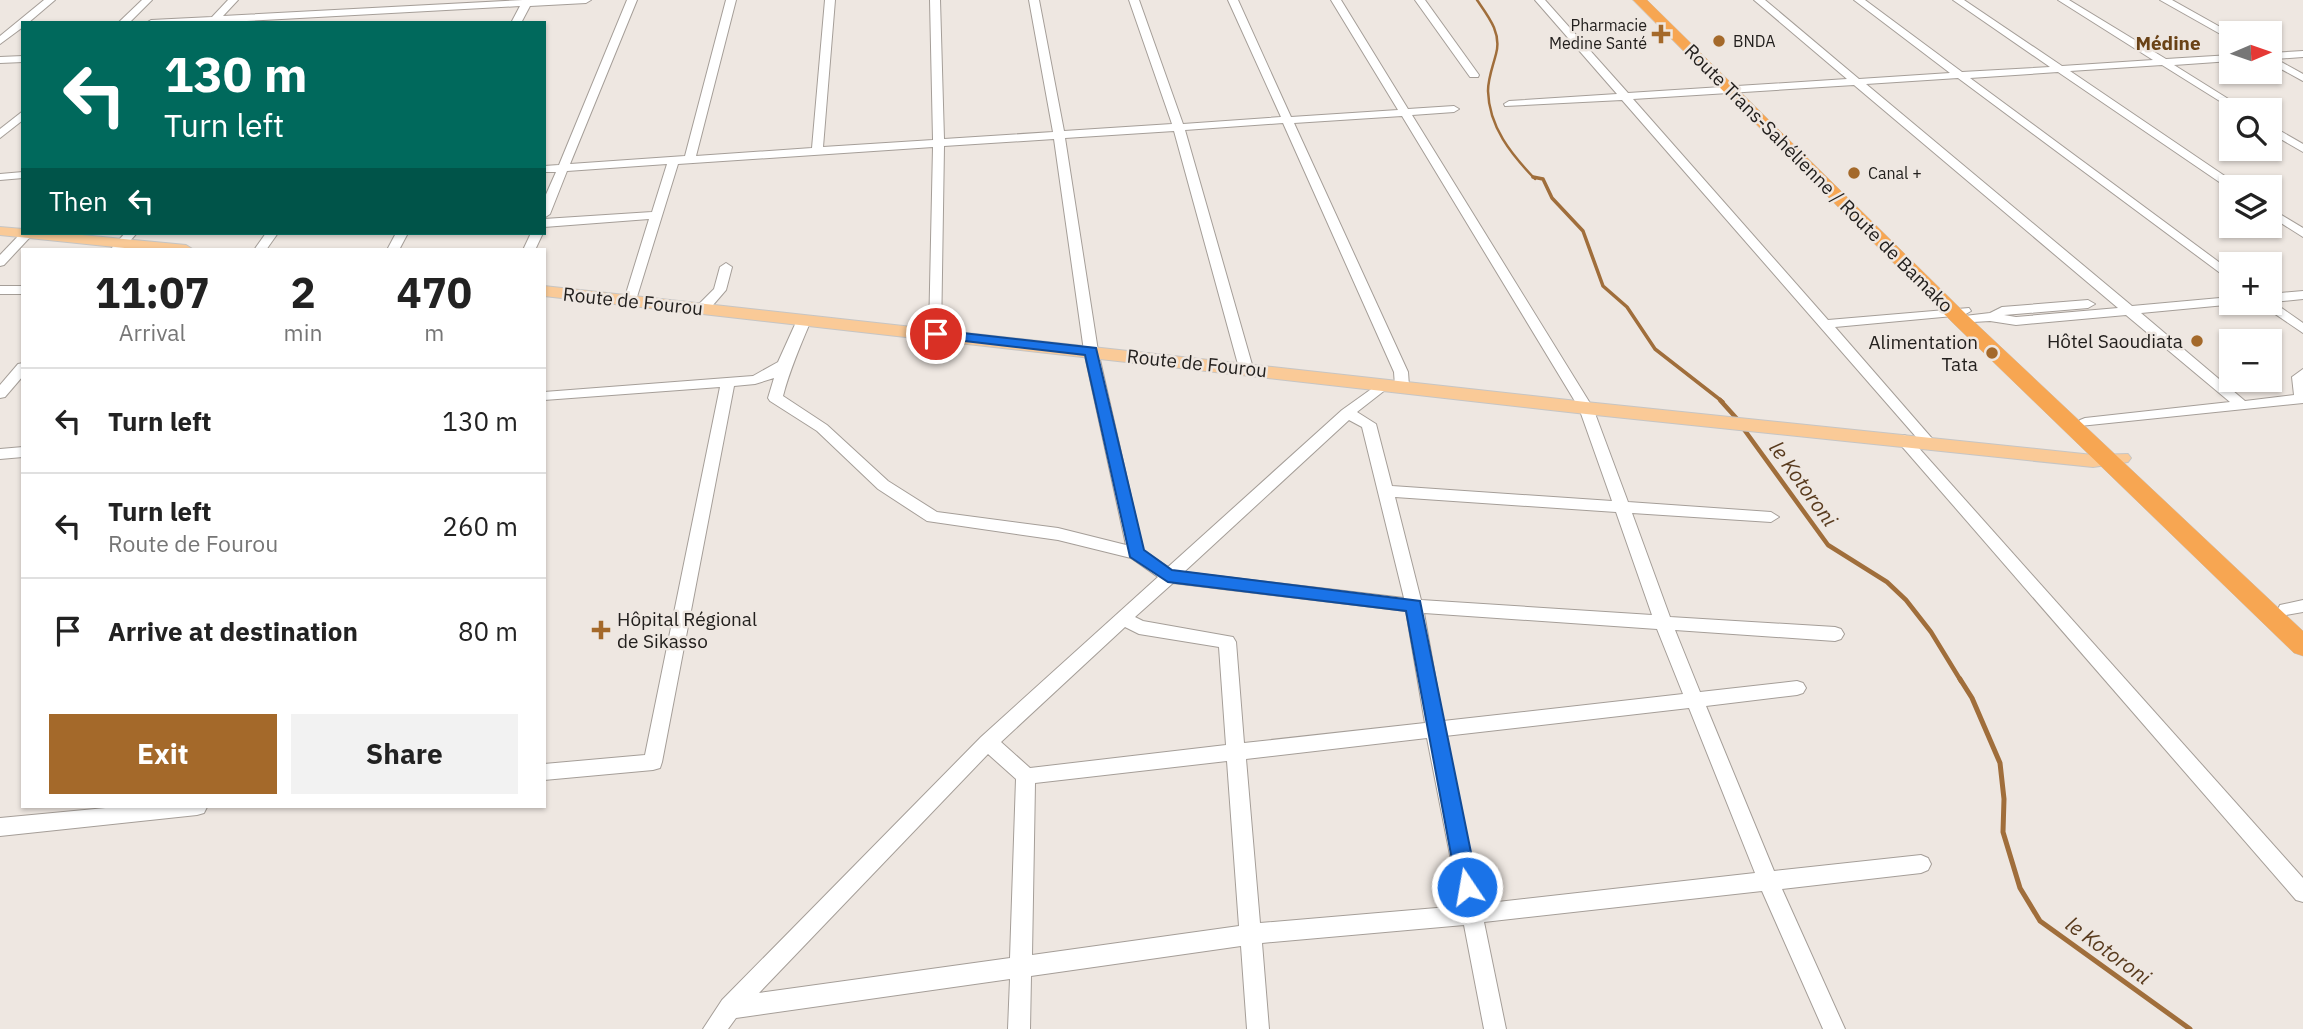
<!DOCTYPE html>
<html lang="en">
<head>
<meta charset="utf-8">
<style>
  body { margin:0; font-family:"IBM Plex Sans",sans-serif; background:#f2f2f2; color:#222; height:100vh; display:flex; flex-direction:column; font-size:26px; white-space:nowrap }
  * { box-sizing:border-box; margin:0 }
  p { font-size:23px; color:#767676 }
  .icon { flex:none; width:38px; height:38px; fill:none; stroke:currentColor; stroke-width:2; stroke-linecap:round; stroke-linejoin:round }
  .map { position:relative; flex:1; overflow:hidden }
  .sheet { position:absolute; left:21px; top:248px; width:525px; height:560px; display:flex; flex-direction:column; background:#fff; border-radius:0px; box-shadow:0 2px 5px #0004 }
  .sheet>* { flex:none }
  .hud { position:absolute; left:21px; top:21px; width:525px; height:214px; border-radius:0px; box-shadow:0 2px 5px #0004; background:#00695c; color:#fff; overflow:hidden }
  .needle { width:46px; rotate:88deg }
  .fabs { position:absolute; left:2219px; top:21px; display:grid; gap:14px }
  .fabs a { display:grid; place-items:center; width:63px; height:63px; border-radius:0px; background:#fff; box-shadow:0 2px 5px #0004; font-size:35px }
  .pin { position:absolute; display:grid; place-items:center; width:60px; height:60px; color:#fff; margin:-30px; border:4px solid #fff; border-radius:50%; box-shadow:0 2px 7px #0007 }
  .me { position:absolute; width:77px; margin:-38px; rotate:348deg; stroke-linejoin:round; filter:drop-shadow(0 0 5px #0008) }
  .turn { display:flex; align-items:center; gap:24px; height:147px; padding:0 28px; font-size:32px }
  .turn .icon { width:91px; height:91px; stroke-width:2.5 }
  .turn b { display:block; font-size:49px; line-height:60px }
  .then { display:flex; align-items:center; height:66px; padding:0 28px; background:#0003; gap:14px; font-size:26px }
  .eta { display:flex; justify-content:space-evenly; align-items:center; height:119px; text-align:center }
  .eta b { font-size:42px; font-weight:700; line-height:49px }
  .action { display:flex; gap:14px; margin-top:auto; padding:14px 28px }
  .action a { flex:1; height:80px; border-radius:0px; background:#a4692a; color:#fff; font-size:28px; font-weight:700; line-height:80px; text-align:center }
  .action a+a { background:#f2f2f2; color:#222 }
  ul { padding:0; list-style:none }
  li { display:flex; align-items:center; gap:21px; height:105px; padding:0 28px; border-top:2px solid #e0e0e0 }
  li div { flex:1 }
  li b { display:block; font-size:26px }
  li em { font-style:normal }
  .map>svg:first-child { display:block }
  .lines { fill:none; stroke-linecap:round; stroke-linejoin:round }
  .stream-far3 { stroke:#a06e3b; stroke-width:2.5 }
  .stream-far2 { stroke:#a06e3b; stroke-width:3.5 }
  .stream-far1 { stroke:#a06e3b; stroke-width:4.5 }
  .stream { stroke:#a06e3b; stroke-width:5 }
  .minor-casing { stroke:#a59e98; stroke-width:2 }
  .major-casing { stroke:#c6c5c4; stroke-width:2 }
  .highway-casing { stroke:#c6c5c4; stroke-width:1 }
  .minor { fill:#fff; fill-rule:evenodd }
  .major { fill:#faca97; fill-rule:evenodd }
  .highway { fill:#f7a652; fill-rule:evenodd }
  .route { fill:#1a73e8; stroke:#114b97; stroke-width:2 }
  .poi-dot { fill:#a4692a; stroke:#eee7e1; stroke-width:2.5 }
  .labels { text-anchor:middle; stroke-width:5; stroke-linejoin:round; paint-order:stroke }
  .far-poi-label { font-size:16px; fill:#23201e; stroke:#eee7e1; text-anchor:start }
  .far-quarter-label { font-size:19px; font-weight:bold; fill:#6a4216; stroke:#eee7e1 }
  .street-label { font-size:19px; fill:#23201e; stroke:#eee7e1 }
  .poi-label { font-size:19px; fill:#23201e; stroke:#eee7e1; text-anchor:end }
  .water-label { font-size:21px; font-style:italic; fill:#583a1d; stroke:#eee7e1 }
</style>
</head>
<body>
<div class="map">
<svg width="2303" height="1029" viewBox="0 0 2303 1029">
  <rect width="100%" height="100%" fill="#eee7e1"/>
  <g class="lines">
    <path class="stream-far3" d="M1477,0C1488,16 1502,33 1496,54C1493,66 1488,78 1488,91C1489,127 1511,154 1535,179"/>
    <path class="stream-far2" d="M1533,177L1543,179L1552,198L1583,231L1603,286L1627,307L1655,349L1723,402"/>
    <g class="stream-far1">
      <path d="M1720,400L1738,420"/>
      <path d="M1743,428L1828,545L1887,582L1906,600L1931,632L1961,681"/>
    </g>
    <path class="stream" d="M1960,679L1972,698L2000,763L2004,799L2003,832L2020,888L2040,921L2190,1029"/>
    <defs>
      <g id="minor">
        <path d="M44,0H55L28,23H23V27L0,44V36Z"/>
        <path d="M142,0H152L129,23H118Z"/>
        <path d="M228,0H238L223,16L523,0H591L586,3L530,6L521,23H511L520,6L209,23H146L151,20L212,17Z"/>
        <path d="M627,0H637L570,164L685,156L726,0H736L696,156L812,148L825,0H835L823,147L933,140L930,0H940L944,139L1053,132L1029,0H1039L1064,131L1172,124L1129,0H1139L1183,124L1281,117L1228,0H1238L1291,117L1398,110L1331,0H1341L1408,109L1454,106L1459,109L1454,112L1412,115L1593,408L1628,502L1771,512L1779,517L1771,522L1632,513L1670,617L1835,627L1841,629L1844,634L1841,639L1835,641L1675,630L1700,692L1797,681L1803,683L1806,688L1803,693L1797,695L1706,706L1774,871L1921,855L1928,858L1931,864L1928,870L1921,873L1782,889L1845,1029H1823L1762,891L1484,922L1506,1029H1484L1464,925L1262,943L1269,1029H1247L1241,946L1031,976L1030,1029H1008L1010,979L736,1018L728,1029H703L722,1000L981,737L1158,577L1131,558L1058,540L927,521L878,489L817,431L770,401L768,398L774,378L755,384L734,386L662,762L660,768L653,770L544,780V764L645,755L720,387L544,400V392L753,376L778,362L797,320L799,317H809L811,320C800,347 790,369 783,396L827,425L888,481L937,512L1058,528L1126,545L1084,351L1054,139L944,146L941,337L936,338L929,334L933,147L678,164L636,300L635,303H625L624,300L649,219L544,227V219L652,212L667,164L567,171L550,214L544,218V199L556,172H544V166L559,165ZM1402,116L1579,408L1612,501L1392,486L1376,424L1357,412L1389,387L1391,384L1384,380L1342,410L1168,567L1143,550L1098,351L1065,138L1174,131L1239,368L1246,372L1253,368L1185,130L1283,123L1394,372L1395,386L1402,390L1409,386L1408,372L1294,123ZM1349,420L1362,427L1404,598L1184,572ZM1395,497L1616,512L1652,615L1421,600ZM1173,583L1406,611L1425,723L1244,743L1236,642L1233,637L1143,621L1135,617ZM1424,613L1657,629L1683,694L1443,721ZM1125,627L1139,634L1219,647L1226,745L1030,768L1001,742ZM1689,708L1755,873L1480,904L1445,736ZM1427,738L1460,906L1260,923L1246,759ZM988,754L1016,779L1010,958L759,993ZM1227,761L1239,926L1032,955L1035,783Z"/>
        <path d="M1415,0H1425L1479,75L1478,77H1470Z"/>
        <path d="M1535,0H1545L1628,93L1847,79L1754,0H1765L1859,79L1950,73L1854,0H1865L1962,72L2050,67L1953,0H1964L2062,66L2153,60L2058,0H2069L2166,59L2231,55V61L2174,65L2246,110H2234L2162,65L2070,71L2241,187H2231V190L2058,72L1970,78L2231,271V281L1958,78L1866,84L2132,306L2231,297V303L2236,304L2141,313L2245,401L2294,395L2292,377L2303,369V403L2080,426L2078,423L2080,420L2085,418L2230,402L2126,315L2016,325L1990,321L1956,323V317L1990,313L2002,307L2088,300L2095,304L2088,308L2004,315L2016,317L2118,308L1854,85L1633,99L1828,320L1969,308L1971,311L1964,315L1835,327L1936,443L1929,448L1924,446L1622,100L1505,106L1504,104L1509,101L1617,94Z"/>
        <path d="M2160,0H2172L2231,33V40Z"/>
        <path d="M2303,51V57L2276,59L2303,74V81L2270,63V53Z"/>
        <path d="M23,56V62L0,63V57Z"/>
        <path d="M23,111V120L0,138V129Z"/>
        <path d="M2270,125L2303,144V152L2270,133Z"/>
        <path d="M23,172V178L0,180V174Z"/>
        <path d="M2270,208L2303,228V237L2270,216Z"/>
        <path d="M23,231L33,234L4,265L0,266V255Z"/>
        <path d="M125,233H137L122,250H110Z"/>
        <path d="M266,233H278L266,250H254Z"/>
        <path d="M396,233H408L399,250H387Z"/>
        <path d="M531,233H543L535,250H523Z"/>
        <path d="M726,263L732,267L726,290L707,312H697V306L714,289L720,267Z"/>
        <rect x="0" y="286" width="23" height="8"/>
        <path d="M2303,291V299L2273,302L2303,323V333L2259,303H2270V294Z"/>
        <path d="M23,363V376L5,397L0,398V385L18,364Z"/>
        <path d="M1904,435L1909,437L2303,878V902L2296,900L1899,443L1897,440L1899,437Z"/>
        <path d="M23,447V457L0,459V449Z"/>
        <path d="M2303,600V612L2286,615L2280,613L2278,609L2280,605Z"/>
        <path d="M116,807H207L204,813L197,815L0,836V818Z"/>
      </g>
      <g id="major">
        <path d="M0,227L23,229V233H61L186,245L194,250H144L0,235Z"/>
        <path d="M544,286L1586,402L2093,455L2128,454L2131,458L2128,462L2093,467L1586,414L544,296Z"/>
      </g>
      <path id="highway" d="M1633,0H1647L1968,316L2303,631V656L2294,653L1954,324Z"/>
    </defs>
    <use href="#minor" class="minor-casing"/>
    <use href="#major" class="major-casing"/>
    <use href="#highway" class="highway-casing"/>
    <use href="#minor" class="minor"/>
    <use href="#major" class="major"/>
    <use href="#highway" class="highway"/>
  </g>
  <path class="route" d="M936,330L1096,348L1144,550L1172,570L1420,601L1478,887L1475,894L1467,897L1460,894L1457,887L1406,611L1168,582L1130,557L1085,355L931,337V332Z"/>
  <g class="poi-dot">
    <path d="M1657.5 23.5h7v7h7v7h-7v7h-7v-7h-7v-7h7z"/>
    <circle cx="1719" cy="41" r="7"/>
    <circle cx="1854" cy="173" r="7"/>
    <circle cx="2197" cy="341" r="7"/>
    <circle cx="1992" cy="353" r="7"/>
    <path d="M597.5 619.5h7v7h7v7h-7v7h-7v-7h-7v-7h7z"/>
  </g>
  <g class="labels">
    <g class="far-poi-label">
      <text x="1647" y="31" text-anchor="end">Pharmacie<tspan x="1647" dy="18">Medine Santé</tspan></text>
      <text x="1733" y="47">BNDA</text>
      <text x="1868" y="179">Canal +</text>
    </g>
    <g class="far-quarter-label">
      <text x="2168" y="50">Médine</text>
    </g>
    <g class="street-label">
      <text transform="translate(1819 178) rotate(45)" y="7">Route Trans-Sahélienne / Route de Bamako</text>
      <text transform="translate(633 301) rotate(6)" y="7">Route de Fourou</text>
      <text transform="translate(1197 363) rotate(6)" y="7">Route de Fourou</text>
    </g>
    <g class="poi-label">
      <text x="2183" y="348">Hôtel Saoudiata</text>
      <text x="1978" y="349">Alimentation<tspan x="1978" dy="22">Tata</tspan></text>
      <text x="617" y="626" text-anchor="start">Hôpital Régional<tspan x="617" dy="22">de Sikasso</tspan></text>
    </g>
    <g class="water-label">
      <text transform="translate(1803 484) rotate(54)" y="7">le Kotoroni</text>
      <text transform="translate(2108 951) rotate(36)" y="7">le Kotoroni</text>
    </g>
  </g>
</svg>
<div class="fabs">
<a><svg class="needle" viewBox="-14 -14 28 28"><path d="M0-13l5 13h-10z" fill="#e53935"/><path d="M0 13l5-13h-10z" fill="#767676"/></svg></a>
<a><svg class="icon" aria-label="search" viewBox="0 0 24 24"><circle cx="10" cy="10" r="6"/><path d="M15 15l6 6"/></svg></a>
<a><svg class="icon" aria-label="layers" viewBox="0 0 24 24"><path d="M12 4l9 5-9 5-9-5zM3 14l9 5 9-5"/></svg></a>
<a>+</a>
<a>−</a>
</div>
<div class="pin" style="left:936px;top:334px;background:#d93025"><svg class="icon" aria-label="arrive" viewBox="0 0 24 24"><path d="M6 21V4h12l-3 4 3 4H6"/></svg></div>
<svg class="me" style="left:1467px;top:887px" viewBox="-20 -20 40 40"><circle r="17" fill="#1a73e8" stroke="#fff" stroke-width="3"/><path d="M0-11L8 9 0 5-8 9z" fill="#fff"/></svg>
<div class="hud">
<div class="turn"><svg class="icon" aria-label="left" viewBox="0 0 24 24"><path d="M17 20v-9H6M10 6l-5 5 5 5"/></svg><div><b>130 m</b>Turn left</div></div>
<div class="then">Then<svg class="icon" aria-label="left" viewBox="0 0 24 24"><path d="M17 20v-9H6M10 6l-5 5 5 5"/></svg></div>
</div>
<section class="sheet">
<div class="eta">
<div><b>11:07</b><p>Arrival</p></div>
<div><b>2</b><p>min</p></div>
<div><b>470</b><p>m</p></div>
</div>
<ul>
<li><svg class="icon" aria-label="left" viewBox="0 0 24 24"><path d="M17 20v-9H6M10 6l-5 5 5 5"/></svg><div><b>Turn left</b></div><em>130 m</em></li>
<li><svg class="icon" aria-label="left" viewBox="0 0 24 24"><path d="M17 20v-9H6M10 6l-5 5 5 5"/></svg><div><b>Turn left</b><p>Route de Fourou</p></div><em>260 m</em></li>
<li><svg class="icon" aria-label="arrive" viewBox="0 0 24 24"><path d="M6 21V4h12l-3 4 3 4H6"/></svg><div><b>Arrive at destination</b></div><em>80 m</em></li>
</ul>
<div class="action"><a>Exit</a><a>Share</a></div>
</section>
</div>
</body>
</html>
